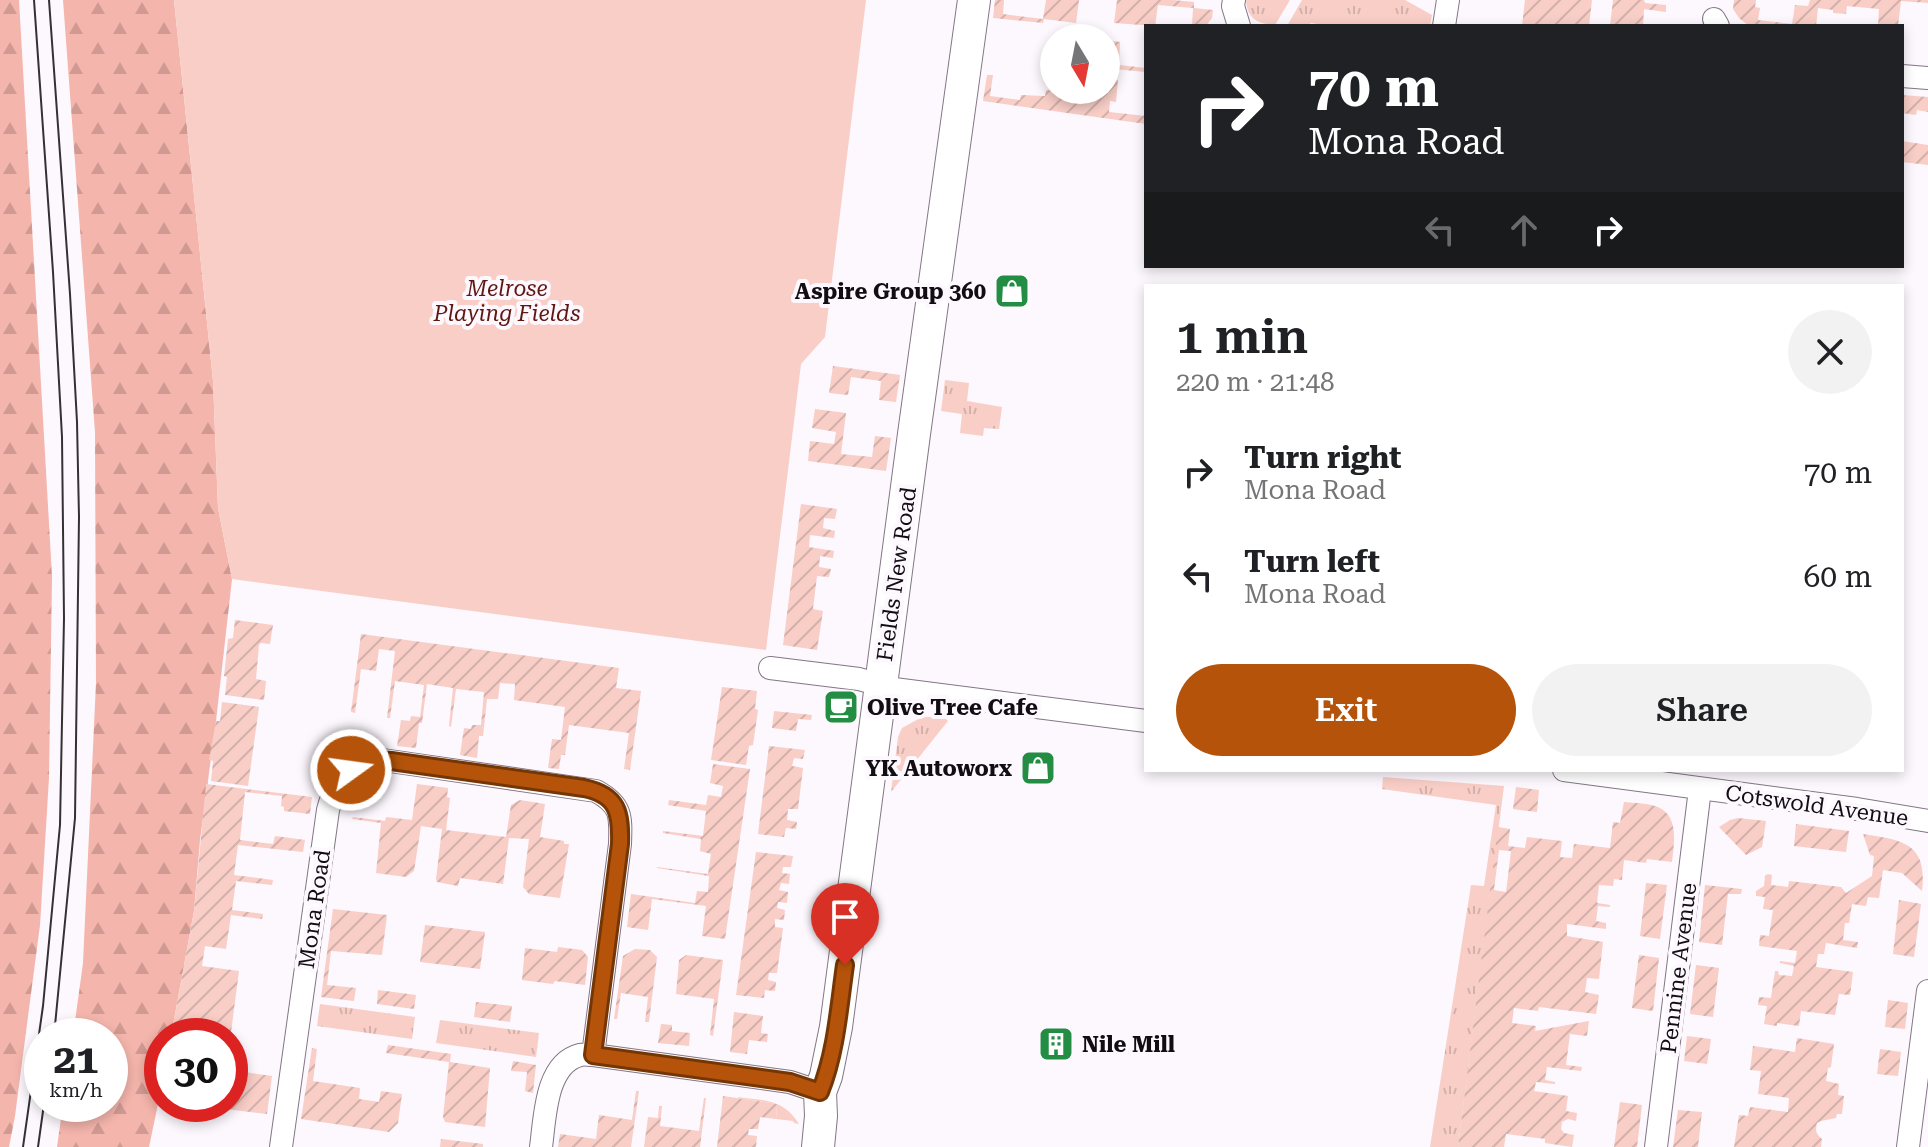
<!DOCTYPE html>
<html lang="en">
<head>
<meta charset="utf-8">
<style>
  body { margin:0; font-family:"Roboto Serif",serif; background:#f2f2f2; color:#202124; height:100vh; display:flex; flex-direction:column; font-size:30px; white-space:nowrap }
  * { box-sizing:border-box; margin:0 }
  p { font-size:26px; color:#757577 }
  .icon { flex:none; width:44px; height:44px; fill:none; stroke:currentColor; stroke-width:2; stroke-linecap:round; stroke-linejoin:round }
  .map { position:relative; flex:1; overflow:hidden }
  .sheet { position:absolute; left:1144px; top:284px; width:760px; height:488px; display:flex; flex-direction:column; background:#fff; border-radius:0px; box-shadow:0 4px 12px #0003 }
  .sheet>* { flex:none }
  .hud { position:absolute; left:1144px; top:24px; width:760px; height:244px; border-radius:0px; box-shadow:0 4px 12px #0003; background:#202124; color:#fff; overflow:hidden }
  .needle { width:52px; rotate:170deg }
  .buttons { position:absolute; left:1040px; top:24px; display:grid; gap:16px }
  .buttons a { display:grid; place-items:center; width:80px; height:80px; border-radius:50%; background:#fff; box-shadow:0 4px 12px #0003; font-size:40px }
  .speed { position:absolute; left:24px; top:1018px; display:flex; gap:16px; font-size:40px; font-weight:700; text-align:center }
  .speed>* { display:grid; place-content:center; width:104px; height:104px; border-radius:50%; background:#fff; box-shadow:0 4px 12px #0003; line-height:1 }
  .speed small { font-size:20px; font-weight:400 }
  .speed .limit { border:12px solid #d22; background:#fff; color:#111 }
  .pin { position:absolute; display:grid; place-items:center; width:68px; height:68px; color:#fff; margin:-82px -34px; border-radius:50% 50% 50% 0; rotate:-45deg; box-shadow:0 0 8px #0007 }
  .pin .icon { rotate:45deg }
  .me { position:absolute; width:88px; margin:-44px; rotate:76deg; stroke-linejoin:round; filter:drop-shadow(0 0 6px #0008) }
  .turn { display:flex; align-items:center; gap:28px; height:168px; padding:0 32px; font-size:36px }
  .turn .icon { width:104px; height:104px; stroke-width:2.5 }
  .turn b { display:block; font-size:56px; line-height:68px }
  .lanes { display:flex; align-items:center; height:76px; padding:0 32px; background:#0003; justify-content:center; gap:40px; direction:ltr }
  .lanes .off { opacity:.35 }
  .round { display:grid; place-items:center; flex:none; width:84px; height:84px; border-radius:42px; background:#f2f2f2 }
  .overview { display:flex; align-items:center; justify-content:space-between; height:136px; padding:0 32px }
  h1 { font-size:48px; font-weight:600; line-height:60px }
  .primary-button { display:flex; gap:16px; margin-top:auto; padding:16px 32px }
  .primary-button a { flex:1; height:92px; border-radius:48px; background:#b45309; color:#fff; font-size:32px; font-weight:600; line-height:92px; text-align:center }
  .primary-button a+a { background:#f2f2f2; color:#202124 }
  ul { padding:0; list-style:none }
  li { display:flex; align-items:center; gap:24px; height:104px; padding:0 32px }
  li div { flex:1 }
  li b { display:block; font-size:30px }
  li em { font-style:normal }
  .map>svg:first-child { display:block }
  .grass { fill:url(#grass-tufts) }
  .forest { fill:url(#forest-firs) }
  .park { fill:#f8cec7 }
  .garden { fill:url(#garden-furrows); fill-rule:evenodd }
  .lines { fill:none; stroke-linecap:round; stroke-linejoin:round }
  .street-casing { stroke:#837686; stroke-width:24 }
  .secondary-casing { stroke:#837686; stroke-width:34 }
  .street { stroke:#fff; stroke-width:22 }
  .secondary { stroke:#fff; stroke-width:32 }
  .tram { stroke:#353036; stroke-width:2 }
  .route-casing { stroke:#753606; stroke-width:20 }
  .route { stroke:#b45309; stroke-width:14 }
  .labels { text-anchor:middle; stroke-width:8; stroke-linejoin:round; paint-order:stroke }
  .park-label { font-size:22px; font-style:italic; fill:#5f1711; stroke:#fdf7fe }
  .poi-label { font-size:22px; font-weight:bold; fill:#120d13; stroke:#fdf7fe; text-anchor:end }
  .street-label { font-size:22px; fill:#120d13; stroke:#fdf7fe }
</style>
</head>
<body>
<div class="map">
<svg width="1928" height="1147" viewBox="0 0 1928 1147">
  <defs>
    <pattern id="grass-tufts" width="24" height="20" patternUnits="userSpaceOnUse" patternTransform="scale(2)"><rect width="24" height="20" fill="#f8cec7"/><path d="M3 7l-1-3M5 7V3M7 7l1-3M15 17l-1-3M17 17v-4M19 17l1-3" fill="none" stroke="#d4b0aa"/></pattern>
    <pattern id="forest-firs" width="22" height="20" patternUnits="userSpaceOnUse" patternTransform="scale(2)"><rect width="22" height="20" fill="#f4b5ac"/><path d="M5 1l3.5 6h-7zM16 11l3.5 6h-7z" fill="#d09a93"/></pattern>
    <pattern id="garden-furrows" width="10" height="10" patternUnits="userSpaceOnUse" patternTransform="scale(2)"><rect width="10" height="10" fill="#f8cec7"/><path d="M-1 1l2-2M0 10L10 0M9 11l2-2" fill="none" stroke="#d4b0aa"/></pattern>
  </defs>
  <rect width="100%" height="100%" fill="#fdf7fe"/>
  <g class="grass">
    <path d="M1246,0H1290L1275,25C1258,24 1247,19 1246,0Z"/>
    <path d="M1302,0H1405L1432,15L1430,26H1330L1311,23L1307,26H1287Z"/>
    <path d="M945,380L969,383L967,401L1002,407L999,429L984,428L983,436L960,433L962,414L941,411Z"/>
    <path d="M922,717H944L948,721L891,792L898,737L902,728Z"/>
    <path d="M1383,777L1504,786L1458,1147H1430L1471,885L1484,886L1496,805L1382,789Z"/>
    <path d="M320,1004L415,1017L412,1039L317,1026Z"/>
    <path d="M440,1020L539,1033L536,1057L436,1043Z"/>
    <path d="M738,1097C766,1101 783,1099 799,1124L794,1123L793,1121L776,1119L777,1104L738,1098Z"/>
  </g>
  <g class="forest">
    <path d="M0,0H19L52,576L49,778L40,925L15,1116L9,1147H0Z"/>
    <path d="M63,0H174L213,381L218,508L232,579L216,721L200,840L194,911L171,1036H162V1085L149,1147H57L63,1104H110V1036H73L83,963L96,683L95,432Z"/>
  </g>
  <path class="park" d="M174,0H866L825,337L801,364L766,650L232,579L218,508L213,381Z"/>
  <g class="garden">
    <path d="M995,0H1004L1003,14L1043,19L1046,0H1079L1076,23L1044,19L1043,23L993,18Z"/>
    <path d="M1117,0H1173L1194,2V8L1213,10L1212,18L1206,26H1192L1193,8L1158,5L1155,26L1114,23Z"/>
    <path d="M1525,0H1592L1589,26H1522Z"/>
    <path d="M1613,0H1644L1645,3L1666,5V12L1644,9L1643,26H1610Z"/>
    <path d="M1734,0H1756L1755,7L1760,8L1758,20L1792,24L1795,5L1808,6L1810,0H1928V3L1901,1L1898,26H1878L1879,9L1847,6L1846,14L1833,13V10L1818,8L1816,26H1749L1739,18L1733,9Z"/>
    <path d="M1106,40L1120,42L1119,65L1146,68V72L1113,69L1111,79L1118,80L1116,102L1110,101L1109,112L1146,116V124L983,101L987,75H993L990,96L1020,100L1021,95L1045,96L1046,90L1066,92L1069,90H1106Z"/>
    <path d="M1902,95L1928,97V112L1917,110L1916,115L1902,113Z"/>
    <path d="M1902,141L1928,145V165L1902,162Z"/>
    <path d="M833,366L900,375L896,402L879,400L881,381L851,377L848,395L829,393Z"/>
    <path d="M815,409L846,413L841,454L872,457L875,436L891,438L886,471L808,461L810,441L834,444L836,432L812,428Z"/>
    <path d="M801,504L837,509L835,519L824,518L823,528L835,531L834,538L810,535L809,547L834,551L833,558L820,556L819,567L831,569L829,577L817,576L813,609L823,611L817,650L783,645Z"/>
    <path d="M235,620L273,625L270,644L261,643L259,645L256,679L266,681L264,700L225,695L227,677L224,676L228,639L233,638Z"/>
    <path d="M361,634L619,668L616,688L641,691L630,770L624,769L629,733L569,725L565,755H561L559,769L548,768L552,739L561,740L565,707L514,700L515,684L500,683L498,699H487L483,736H479L477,758L460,755L464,728L471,729L472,725H481L484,692L456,689L451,727L449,726L453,688L427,684L422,723H419L416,748L397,746L401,720L410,721L411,716L420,717L424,685L395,681L390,718H387L395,651L379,649L376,671L361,669L355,713L351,712Z"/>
    <path d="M722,687L757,691L755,709L758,710L753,745L749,746L746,765L711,760Z"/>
    <path d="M222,702L259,707L248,786L211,781L213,761L209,760L216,721H220Z"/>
    <path d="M774,711L812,715L811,720L798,719L796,731L772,728Z"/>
    <path d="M769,746L805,750L803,759L794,758L792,766L803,768L798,809H788L787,820L797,822L796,829L786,828L784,837L758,834Z"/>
    <path d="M713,764L750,769L725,939L702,936L706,906L652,899L648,930L627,927L631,894L695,903L697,891L708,892L709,876L657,868V867L708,874L711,854L700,851L701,839L663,833V831L703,836L706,811L668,805L669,800L706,805L708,795L721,797L723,786L710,783Z"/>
    <path d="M206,784L312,797L310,814L284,811V807L281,806L282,796L245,792L240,840L273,844L275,836L305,840L303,852L238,845L234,875L273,880L272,885L236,881L232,910L263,914L262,919L231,915L226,949L205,946L202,966L239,971L230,1040V1036H171L194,911Z"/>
    <path d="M417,784L448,788L447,797L450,798L446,830L506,837L511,805L520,800L545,804L540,837L564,841V844H569L560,898L529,894L523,887L529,839L509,838L503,884L460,878L458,886L437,882L436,879L442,829L421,826L414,871L406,877L376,873L381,823L352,819L353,817L385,821L386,817L412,820Z"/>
    <path d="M1516,787L1539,790L1537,812L1513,809Z"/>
    <path d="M1624,802C1634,803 1646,803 1655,806C1680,814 1674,843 1672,862L1647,859L1646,863L1624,860L1622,880L1614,879L1613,886L1599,885L1597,903L1610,905V907L1598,906L1596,921L1606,923V929L1567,924V936L1603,942L1599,979L1587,978L1585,992L1599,995L1596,1014L1539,1007L1538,1011L1514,1008L1512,1023L1536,1026L1535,1031L1589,1021L1587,1036L1570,1034L1566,1065L1582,1067L1581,1071L1547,1067L1545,1080L1555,1082V1084L1536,1082L1534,1091L1568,1096L1566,1111L1577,1113L1576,1121L1568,1119L1562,1122L1561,1129L1564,1133L1574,1135L1572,1147L1545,1143V1139L1506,1134L1504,1147H1458L1498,827L1510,829L1508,846L1525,848L1527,837L1562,841L1560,857L1572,858L1574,844L1610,848L1613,822L1620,823ZM1499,850L1511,851L1506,892L1494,890Z"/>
    <path d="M1738,818L1766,821L1762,847L1746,855L1719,827L1730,820Z"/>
    <path d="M1796,824L1849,831L1846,852L1794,846Z"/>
    <path d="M1863,834C1901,840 1928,842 1922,891L1902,873L1883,870L1879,898L1868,897L1866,906L1852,904L1849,923H1845L1843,940L1858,942L1857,948L1826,943L1824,954H1818L1816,967L1853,972L1850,995L1839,994L1835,1015L1801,1011L1799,1026L1777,1023V1026L1764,1024L1767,1006L1758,1005L1759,997L1771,998L1775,971H1778L1779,975L1792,976L1794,966L1780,963V961L1795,963L1797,951L1759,946L1760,935L1769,936L1773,910L1763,909L1765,897L1756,896V891L1764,886L1765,876L1768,874L1772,875L1771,885L1788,887L1789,881L1841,887L1846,893L1872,876L1874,856L1870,855Z"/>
    <path d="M756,852L793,856L791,867H783L782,873L790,874L789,884L781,883L779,890L788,892L787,903L778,902L777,908L785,910L784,920L775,919V927L783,928L777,973H769L768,980L776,982L775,991L765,990L764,998L736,995Z"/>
    <path d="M1646,883L1667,885L1660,939L1640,936Z"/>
    <path d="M1705,885L1742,889L1741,894H1728L1722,945L1699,942Z"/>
    <path d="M1899,900L1921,904L1914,957L1893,954Z"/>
    <path d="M333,909L387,915L382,955L331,951L327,985L356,988L354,1001L321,997Z"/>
    <path d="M425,925L485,932L480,969L420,962Z"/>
    <path d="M558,947L582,950L588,957L585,985L555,981L553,984L522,980L525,948L557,952Z"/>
    <path d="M635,949L650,950L657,957L649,1022H645L648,997L621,993L617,1019H614L623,956Z"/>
    <path d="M686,955L723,960L713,1036L710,1035L714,999L676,994L679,960Z"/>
    <path d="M1639,955L1659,958L1653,1011L1632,1008Z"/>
    <path d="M1696,965L1719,968L1713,1017L1690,1014Z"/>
    <path d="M378,990L416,995L414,1009L377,1004Z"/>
    <path d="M1888,1000L1908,1003L1905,1029L1885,1027Z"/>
    <path d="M476,1002L512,1006L510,1022L474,1017Z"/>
    <path d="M734,1012L763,1016L761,1033L768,1034L767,1042L749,1040L747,1054L730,1052Z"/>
    <path d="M661,1024L672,1025V1031L690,1033L689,1046L658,1043Z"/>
    <path d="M1687,1036L1711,1039L1707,1064L1684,1061Z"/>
    <path d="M1797,1038L1834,1044L1831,1067L1828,1068L1826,1081L1839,1084L1838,1095L1844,1096L1842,1114H1837L1836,1118L1821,1121L1817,1123C1815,1131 1816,1134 1822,1139L1821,1147H1734L1739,1115L1748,1116L1750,1107L1788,1112L1789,1098L1758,1094L1761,1071L1750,1070L1753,1046L1795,1052Z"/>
    <path d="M388,1045L451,1054L450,1062L490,1068L485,1127L445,1122L443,1117L449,1062L386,1053Z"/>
    <path d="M312,1048L317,1049L313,1081L360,1088L359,1099L379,1102L381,1091L402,1094L398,1123L389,1132L301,1119Z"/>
    <path d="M1880,1049L1901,1052L1898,1076L1877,1074Z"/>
    <path d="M513,1061L536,1065L533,1093L525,1091L527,1072L511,1071Z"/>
    <path d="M230,1070L272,1076L267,1114L226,1109V1104H230Z"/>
    <path d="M636,1091H639L631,1147H558L560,1134L596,1139L599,1115L632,1120Z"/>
    <path d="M723,1096L777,1104L776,1119L760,1117L758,1129H749L748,1135L757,1136L756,1147H717Z"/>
    <path d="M704,1098H706L700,1147H644L648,1117L658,1118L659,1106H662L660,1126L699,1131Z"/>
    <path d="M1620,1102L1642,1105L1637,1147H1614Z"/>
    <path d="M1678,1110L1702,1112L1698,1147H1673Z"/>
    <path d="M441,1139L483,1144V1147H440Z"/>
  </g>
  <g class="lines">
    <defs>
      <g id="street">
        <path d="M1234,0L1233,6L1239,26"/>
        <path d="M1714,19L1718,26"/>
        <path d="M1444,26L1448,0"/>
        <path d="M1902,76L1928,78"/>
        <path d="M770,668L859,679L894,689L1146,721"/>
        <path d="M1564,770L1857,809L1928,821"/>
        <path d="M593,1055L790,1082L820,1092"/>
        <path d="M281,1147L328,810C338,774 347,768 383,760L596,791C622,805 621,817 620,844L593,1055C588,1055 584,1054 580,1055C545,1064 545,1119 541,1147"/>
        <path d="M1656,1147L1700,789"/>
        <path d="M1908,1147L1928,991"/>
      </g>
      <path id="secondary" d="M818,1147L821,1116L820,1092L826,1076L836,1027L914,434L974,0"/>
    </defs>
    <use href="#street" class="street-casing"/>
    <use href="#secondary" class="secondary-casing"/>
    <use href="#street" class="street"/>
    <use href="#secondary" class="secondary"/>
    <g class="tram">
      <path d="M49,0L70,294L77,422L79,517L75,818L54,1036"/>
      <path d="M23,1147L43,1006L60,825L64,618L62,437L53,272L34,0"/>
      <path d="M38,1147L44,1104"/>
    </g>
  </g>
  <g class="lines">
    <defs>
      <path id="route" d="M351,770C363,764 377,759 391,761L584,788C618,795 621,813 620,844L593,1055L790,1082L820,1092C836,1052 839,1007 845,965"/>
    </defs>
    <use href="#route" class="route-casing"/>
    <use href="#route" class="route"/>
  </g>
  <defs>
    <symbol id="shop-square" viewBox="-11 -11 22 22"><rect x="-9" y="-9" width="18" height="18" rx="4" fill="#238d44" stroke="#fdf7fe"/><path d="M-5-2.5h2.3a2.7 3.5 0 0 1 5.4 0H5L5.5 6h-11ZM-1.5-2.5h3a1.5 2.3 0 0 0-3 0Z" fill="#fff"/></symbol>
    <symbol id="cafe-square" viewBox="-11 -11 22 22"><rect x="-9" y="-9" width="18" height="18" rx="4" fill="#238d44" stroke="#fdf7fe"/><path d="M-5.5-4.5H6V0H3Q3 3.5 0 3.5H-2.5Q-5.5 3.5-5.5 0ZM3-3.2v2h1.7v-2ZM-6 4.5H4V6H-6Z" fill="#fff"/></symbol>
    <symbol id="building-square" viewBox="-11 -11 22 22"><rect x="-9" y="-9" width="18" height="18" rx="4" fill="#238d44" stroke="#fdf7fe"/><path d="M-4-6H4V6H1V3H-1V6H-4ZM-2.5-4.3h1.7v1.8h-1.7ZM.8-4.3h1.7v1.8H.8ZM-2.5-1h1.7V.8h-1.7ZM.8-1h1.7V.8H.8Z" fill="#fff"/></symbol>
  </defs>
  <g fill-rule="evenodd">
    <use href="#shop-square" x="992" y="271" width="40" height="40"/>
    <use href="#cafe-square" x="821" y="687" width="40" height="40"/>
    <use href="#shop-square" x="1018" y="748" width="40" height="40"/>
    <use href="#building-square" x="1036" y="1024" width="40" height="40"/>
  </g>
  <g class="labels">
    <g class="park-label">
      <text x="507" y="296">Melrose<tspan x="507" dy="25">Playing Fields</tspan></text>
    </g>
    <g class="poi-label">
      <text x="986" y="299">Aspire Group 360</text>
      <text x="867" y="715" text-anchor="start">Olive Tree Cafe</text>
      <text x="1012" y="776">YK Autoworx</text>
      <text x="1082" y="1052" text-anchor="start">Nile Mill</text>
    </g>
    <g class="street-label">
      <text transform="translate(896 574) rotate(-82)" y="8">Fields New Road</text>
      <text transform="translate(1817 805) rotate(8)" y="8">Cotswold Avenue</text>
      <text transform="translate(314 909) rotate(-82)" y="8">Mona Road</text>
      <text transform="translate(1678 968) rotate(-83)" y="8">Pennine Avenue</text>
    </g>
  </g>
</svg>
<div class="buttons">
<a><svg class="needle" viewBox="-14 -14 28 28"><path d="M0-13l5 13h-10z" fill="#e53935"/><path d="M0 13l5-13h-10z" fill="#757577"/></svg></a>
</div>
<div class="speed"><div>21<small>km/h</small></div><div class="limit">30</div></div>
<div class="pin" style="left:845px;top:965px;background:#d93025"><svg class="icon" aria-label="arrive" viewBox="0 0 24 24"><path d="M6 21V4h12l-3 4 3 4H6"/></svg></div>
<svg class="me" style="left:351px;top:770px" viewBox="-20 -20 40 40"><circle r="17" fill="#b45309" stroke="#fff" stroke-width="3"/><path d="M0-11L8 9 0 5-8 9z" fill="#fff"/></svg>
<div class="hud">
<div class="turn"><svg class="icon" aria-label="right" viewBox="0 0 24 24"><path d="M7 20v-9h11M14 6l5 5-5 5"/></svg><div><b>70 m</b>Mona Road</div></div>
<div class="lanes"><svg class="icon off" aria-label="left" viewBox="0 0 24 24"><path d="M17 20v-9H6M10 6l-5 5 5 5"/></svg><svg class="icon off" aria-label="ahead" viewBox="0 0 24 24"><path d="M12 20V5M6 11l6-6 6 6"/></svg><svg class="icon" aria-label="right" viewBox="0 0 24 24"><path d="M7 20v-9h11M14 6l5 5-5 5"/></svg></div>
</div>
<section class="sheet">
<div class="overview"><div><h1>1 min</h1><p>220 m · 21:48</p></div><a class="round"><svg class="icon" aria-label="close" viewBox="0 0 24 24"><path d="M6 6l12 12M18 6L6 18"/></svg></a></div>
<ul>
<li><svg class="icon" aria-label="right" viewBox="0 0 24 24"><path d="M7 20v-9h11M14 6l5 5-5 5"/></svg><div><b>Turn right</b><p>Mona Road</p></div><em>70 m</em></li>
<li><svg class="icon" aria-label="left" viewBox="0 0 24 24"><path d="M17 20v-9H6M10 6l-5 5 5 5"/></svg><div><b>Turn left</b><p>Mona Road</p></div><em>60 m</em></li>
</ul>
<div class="primary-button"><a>Exit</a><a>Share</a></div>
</section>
</div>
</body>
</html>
